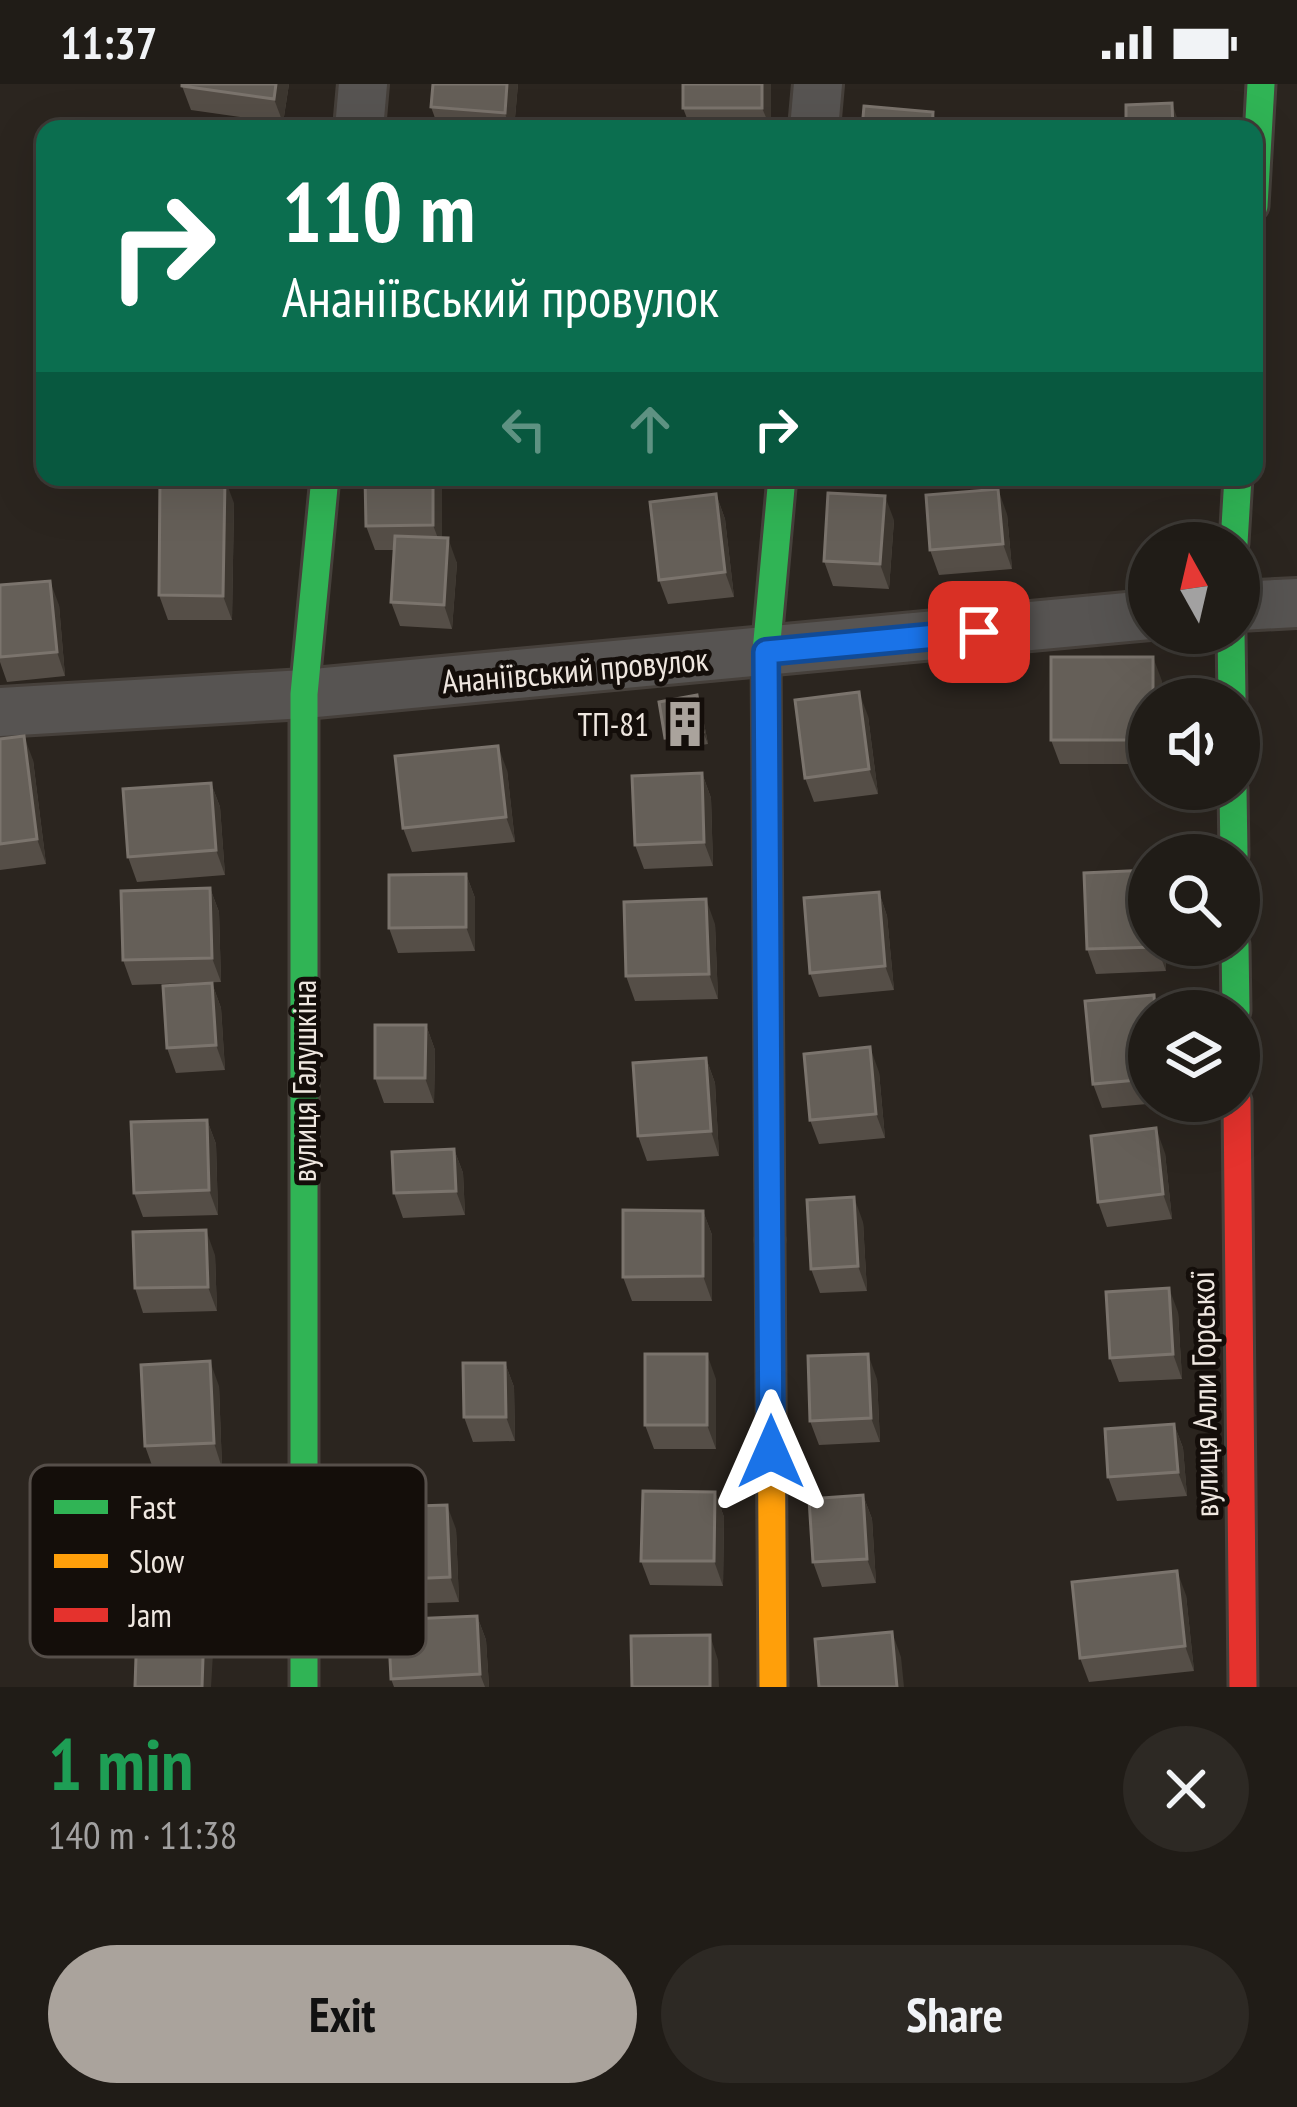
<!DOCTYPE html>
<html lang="en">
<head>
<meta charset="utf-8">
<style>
  body { margin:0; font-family:"PT Sans Narrow",sans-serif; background:#2d2924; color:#f1f3f6; height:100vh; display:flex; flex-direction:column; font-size:45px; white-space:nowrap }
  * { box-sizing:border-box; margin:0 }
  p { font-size:39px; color:#a2a1a1 }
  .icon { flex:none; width:66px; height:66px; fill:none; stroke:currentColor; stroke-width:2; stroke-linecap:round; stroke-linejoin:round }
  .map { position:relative; height:1603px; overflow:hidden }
  .side { display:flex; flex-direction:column; background:#201c17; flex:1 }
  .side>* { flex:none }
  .banner { position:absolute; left:36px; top:36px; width:1227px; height:366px; border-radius:24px; box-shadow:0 12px 48px #0002,0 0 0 3px #3d3a36; background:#0b6e4f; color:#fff; overflow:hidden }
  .needle { width:78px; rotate:352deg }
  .fabs { position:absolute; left:1128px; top:438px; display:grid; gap:24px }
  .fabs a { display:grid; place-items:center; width:132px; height:132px; border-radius:50%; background:#201c17; box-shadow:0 12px 48px #0002,0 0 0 3px #3d3a36; font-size:60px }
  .pin { position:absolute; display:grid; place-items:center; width:102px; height:102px; color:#fff; margin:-51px; border-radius:24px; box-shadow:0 6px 18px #0006 }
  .me { position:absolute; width:132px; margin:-66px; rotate:0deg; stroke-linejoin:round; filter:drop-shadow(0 0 9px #0008) }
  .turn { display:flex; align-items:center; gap:42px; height:252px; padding:0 48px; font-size:54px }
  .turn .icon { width:156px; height:156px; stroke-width:2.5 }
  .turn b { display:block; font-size:84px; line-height:102px }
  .lanes { display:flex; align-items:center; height:114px; padding:0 48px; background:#0003; justify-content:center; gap:60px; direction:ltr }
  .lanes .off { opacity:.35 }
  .round { display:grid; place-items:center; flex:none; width:126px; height:126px; border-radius:63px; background:#2d2924 }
  .headline { display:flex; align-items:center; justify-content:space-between; height:204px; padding:0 48px }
  h1 { font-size:72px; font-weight:600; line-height:90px; color:#1e9e55 }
  .action { display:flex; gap:24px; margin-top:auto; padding:24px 48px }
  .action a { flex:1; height:138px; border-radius:72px; background:#aaa39c; color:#111; font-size:48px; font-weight:600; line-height:138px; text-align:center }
  .action a+a { background:#2d2924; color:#f1f3f6 }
  .status { display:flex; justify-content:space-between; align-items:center; height:84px; padding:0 60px; background:#201c17; direction:ltr }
  .status svg { height:33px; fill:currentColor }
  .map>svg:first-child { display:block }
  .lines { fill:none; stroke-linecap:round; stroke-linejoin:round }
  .street-casing { stroke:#46403b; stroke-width:54 }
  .fast-casing { stroke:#46403b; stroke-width:33 }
  .slow-casing { stroke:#46403b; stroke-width:33 }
  .jam-casing { stroke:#46403b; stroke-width:33 }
  .street { stroke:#575452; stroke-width:48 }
  .fast { stroke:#30b455; stroke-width:27 }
  .slow { stroke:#ff9f0a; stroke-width:27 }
  .jam { stroke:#e5322d; stroke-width:27 }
  .wall { fill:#554e47 }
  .shaded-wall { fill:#3d3730 }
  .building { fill:#655f58; stroke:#7b746d; stroke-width:3 }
  .route-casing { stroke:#114b97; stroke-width:30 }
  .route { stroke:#1a73e8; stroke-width:21 }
  .labels { text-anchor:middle; stroke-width:10; stroke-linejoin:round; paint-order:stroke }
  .street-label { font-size:33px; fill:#efe7e0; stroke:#140e0a }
  .poi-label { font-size:33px; fill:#efe7e0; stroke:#140e0a; text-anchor:end }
  .key { fill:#140e0a; stroke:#564f4a; stroke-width:3 }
  .key-label { font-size:33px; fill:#efe7e0 }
</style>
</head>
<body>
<div class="status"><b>11:37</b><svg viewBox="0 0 49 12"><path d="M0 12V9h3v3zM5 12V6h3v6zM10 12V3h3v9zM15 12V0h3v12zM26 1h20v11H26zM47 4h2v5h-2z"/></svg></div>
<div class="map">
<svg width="1297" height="1603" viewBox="0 0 1297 1603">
  <rect width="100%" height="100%" fill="#2b251f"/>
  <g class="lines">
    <defs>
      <g id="street">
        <path d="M359,45L363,0"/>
        <path d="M814,45L818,0"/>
        <path d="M1239,522L1297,519"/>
        <path d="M0,628L304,610L1149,531"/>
      </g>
      <g id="fast">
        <path d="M1254,122L1261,0"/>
        <path d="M1234,459L1238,393"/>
        <path d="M1231,549L1232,615"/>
        <path d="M1233,705L1234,771"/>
        <path d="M1235,861L1236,927"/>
        <path d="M770,1156L766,568L782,393"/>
        <path d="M304,1603V610L325,393"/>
      </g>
      <path id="slow" d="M770,1156L773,1603"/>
      <path id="jam" d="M1237,1017L1243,1603"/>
    </defs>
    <use href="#street" class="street-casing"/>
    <use href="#fast" class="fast-casing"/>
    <use href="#slow" class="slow-casing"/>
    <use href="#jam" class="jam-casing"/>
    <use href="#street" class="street"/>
    <use href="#fast" class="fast"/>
    <use href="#slow" class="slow"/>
    <use href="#jam" class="jam"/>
  </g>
  <g class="wall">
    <path d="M289,0L283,39L191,26L182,2Z"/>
    <path d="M518,0L514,45H439L431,23Z"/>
    <path d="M683,0H771V45H691L683,24Z"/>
    <path d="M442,401V454L457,479L452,545L400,542L391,518L394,466H375L366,442Z"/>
    <path d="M716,410L725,435L734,513L668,520L659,496Z"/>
    <path d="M234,419L232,536H168L159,511Z"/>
    <path d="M1007,430L1012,485L939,491L930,466Z"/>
    <path d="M894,436L889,505L833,502L824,477Z"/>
    <path d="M0,501L59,521L65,592L7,598L0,578Z"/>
    <path d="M1162,597L1149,615V680H1060L1051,656Z"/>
    <path d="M701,624L708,660L670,666L665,654Z"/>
    <path d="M868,632L878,710L814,718L805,694Z"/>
    <path d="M0,655L33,676L46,780L0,786Z"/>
    <path d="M507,686L515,758L412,768L403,744Z"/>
    <path d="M702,689L711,714L713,782L644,785L635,761Z"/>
    <path d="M211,699L220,723L225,791L137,798L128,773Z"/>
    <path d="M466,790L475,814V867L398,869L389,844Z"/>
    <path d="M210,804L219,828L221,898L132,901L123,876Z"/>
    <path d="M879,808L887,832L894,906L819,913L810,889Z"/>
    <path d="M715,840L718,915L635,917L626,892Z"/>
    <path d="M1165,861L1166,887L1096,890L1087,865Z"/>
    <path d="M212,899L221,924L225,986L176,989L167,964Z"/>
    <path d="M1154,911L1159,927H1149V1017L1170,1018L1102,1024L1093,1000Z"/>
    <path d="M426,941L435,966L434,1019H384L375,994Z"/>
    <path d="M706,974L715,999L719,1072L647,1077L638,1052Z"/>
    <path d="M879,988L885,1054L819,1060L810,1036Z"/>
    <path d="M207,1036L216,1060L218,1131L143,1133L134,1109Z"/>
    <path d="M454,1065L463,1089L465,1131L403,1134L394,1109Z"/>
    <path d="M1165,1069L1172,1135L1107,1143L1098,1118Z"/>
    <path d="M703,1127L712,1151V1217H632L623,1193Z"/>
    <path d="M863,1138L867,1207L820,1209L811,1185Z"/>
    <path d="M215,1171L217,1227L143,1229L135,1204Z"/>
    <path d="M1178,1228L1182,1295L1119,1298L1110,1274Z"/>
    <path d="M505,1279L514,1303L515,1357L473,1358L464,1333Z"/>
    <path d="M716,1295V1365H654L645,1341Z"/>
    <path d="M877,1295L880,1358L819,1361L810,1337Z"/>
    <path d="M219,1302L222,1384L154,1387L145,1362Z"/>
    <path d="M1174,1340L1183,1364L1187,1412L1117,1417L1108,1393Z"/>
    <path d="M715,1408L724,1433L723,1502L650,1501L641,1477Z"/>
    <path d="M863,1411L872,1435L876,1499L822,1503L813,1478Z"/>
    <path d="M220,1412L221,1464L155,1467L146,1442Z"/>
    <path d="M456,1445L459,1518L396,1520L387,1496Z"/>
    <path d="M1186,1511L1194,1587L1089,1598L1080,1574Z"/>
    <path d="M477,1532L486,1556L489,1603H394L391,1595Z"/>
  </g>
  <g class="shaded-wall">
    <path d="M276,0H289L283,39L274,15Z"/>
    <path d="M507,0H518L514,45H510L505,29Z"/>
    <path d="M762,0H771V45L762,24Z"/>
    <path d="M1172,19L1181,45H1173Z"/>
    <path d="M933,28L940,45H932Z"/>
    <path d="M433,393H439L442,401V465L433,441Z"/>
    <path d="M225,395L234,419L232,536L223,512Z"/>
    <path d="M998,405L1007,430L1012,485L1003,460Z"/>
    <path d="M716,410L725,435L734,513L725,488Z"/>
    <path d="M885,412L894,436L889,505L880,480Z"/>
    <path d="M448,454L457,479L452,545L444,521Z"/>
    <path d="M50,497L59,521L65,592L57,568Z"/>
    <path d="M1153,573L1162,597V615H1153Z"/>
    <path d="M859,608L868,632L878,710L869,685Z"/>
    <path d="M697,611L701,624L708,660L703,648Z"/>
    <path d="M24,652L33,676L46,780L37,755Z"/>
    <path d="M498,662L507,686L515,758L506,733Z"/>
    <path d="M702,689L711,714L713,782L704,758Z"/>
    <path d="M211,699L220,723L225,791L216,766Z"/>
    <path d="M466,790L475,814V867L466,843Z"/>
    <path d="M210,804L219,828L221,898L212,874Z"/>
    <path d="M879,808L887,832L894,906L885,882Z"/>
    <path d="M706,815L715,840L718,915L709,890Z"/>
    <path d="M1157,861H1165L1166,887L1157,863Z"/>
    <path d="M212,899L221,924L225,986L216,961Z"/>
    <path d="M426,941L435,966L434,1019L425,994Z"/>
    <path d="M870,963L879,988L885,1054L876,1030Z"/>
    <path d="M706,974L715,999L719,1072L711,1047Z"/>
    <path d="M207,1036L216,1060L218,1131L209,1106Z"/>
    <path d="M1156,1044L1165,1069L1172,1135L1163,1110Z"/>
    <path d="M454,1065L463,1089L465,1131L456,1107Z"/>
    <path d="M854,1113L863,1138L867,1207L858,1182Z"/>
    <path d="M703,1127L712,1151V1217L703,1192Z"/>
    <path d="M206,1146L215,1171L217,1227L208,1203Z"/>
    <path d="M1169,1204L1178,1228L1182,1295L1173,1270Z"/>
    <path d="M707,1270L716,1295V1365L707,1341Z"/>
    <path d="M868,1270L877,1295L880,1358L871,1334Z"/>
    <path d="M210,1277L219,1302L222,1384L214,1359Z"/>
    <path d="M505,1279L514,1303L515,1357L506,1333Z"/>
    <path d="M1174,1340L1183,1364L1187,1412L1178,1388Z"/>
    <path d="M211,1388L220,1412L221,1464L212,1439Z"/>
    <path d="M715,1408L724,1433L723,1502L714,1477Z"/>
    <path d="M863,1411L872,1435L876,1499L867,1475Z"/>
    <path d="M447,1421L456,1445L459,1518L450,1493Z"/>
    <path d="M1177,1487L1186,1511L1194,1587L1185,1562Z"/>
    <path d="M477,1532L486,1556L489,1603H485L480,1590Z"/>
    <path d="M204,1545L213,1570L211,1603H202Z"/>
    <path d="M892,1548L901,1573L904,1603H897Z"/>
    <path d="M710,1551L718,1576L719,1603H710Z"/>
  </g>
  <g class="building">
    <path d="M182,0H276L274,15L182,2Z"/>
    <path d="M433,0H507L505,29L431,23Z"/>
    <rect x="683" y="0" width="79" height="24"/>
    <path d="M1172,19L1173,45H1126V21Z"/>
    <path d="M864,22L933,28L932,45H862Z"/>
    <path d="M365,393H433V441L366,442Z"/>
    <path d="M160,394L225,395L223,512L159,511Z"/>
    <path d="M998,405L1003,460L930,466L926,411Z"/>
    <path d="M828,409L885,412L880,480L824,477Z"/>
    <path d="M716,410L725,488L659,496L650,418Z"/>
    <path d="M395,452L448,454L444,521L391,518Z"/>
    <path d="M50,497L57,568L0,573V501Z"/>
    <path d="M1051,573H1153V615H1149V656H1051Z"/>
    <path d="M859,608L869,685L805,694L795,616Z"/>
    <path d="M697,611L703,648L665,654L659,618Z"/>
    <path d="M24,652L37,755L0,760V655Z"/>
    <path d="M498,662L506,733L403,744L395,672Z"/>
    <path d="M702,689L704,758L635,761L632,692Z"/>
    <path d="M211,699L216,766L128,773L123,705Z"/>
    <path d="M1149,786V861L1157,863L1087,865L1084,789Z"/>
    <path d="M466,790V843L389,844V791Z"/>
    <path d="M210,804L212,874L123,876L121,807Z"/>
    <path d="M879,808L885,882L810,889L804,814Z"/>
    <path d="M706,815L709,890L626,892L624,818Z"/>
    <path d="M212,899L216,961L167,964L163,902Z"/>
    <path d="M1154,911L1155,927H1149V995L1093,1000L1085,917Z"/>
    <path d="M375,941H426L425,994H375Z"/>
    <path d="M870,963L876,1030L810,1036L804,970Z"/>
    <path d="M706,974L711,1047L638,1052L633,979Z"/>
    <path d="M207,1036L209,1106L134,1109L131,1038Z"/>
    <path d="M1156,1044L1163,1110L1098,1118L1091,1052Z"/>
    <path d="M454,1065L456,1107L394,1109L392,1068Z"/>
    <path d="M854,1113L858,1182L811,1185L807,1116Z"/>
    <path d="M623,1126L703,1127V1192L623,1193Z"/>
    <path d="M206,1146L208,1203L135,1204L133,1148Z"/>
    <path d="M1169,1204L1173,1270L1110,1274L1106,1208Z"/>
    <rect x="645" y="1270" width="62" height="71"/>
    <path d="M868,1270L871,1334L810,1337L808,1272Z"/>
    <path d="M210,1277L214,1359L145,1362L141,1281Z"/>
    <path d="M463,1279H505L506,1333H464Z"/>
    <path d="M1174,1340L1178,1388L1108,1393L1105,1345Z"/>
    <path d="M643,1407L715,1408L714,1477H641Z"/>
    <path d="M863,1411L867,1475L813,1478L809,1415Z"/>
    <path d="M447,1421L450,1493L387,1496L384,1423Z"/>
    <path d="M1177,1487L1185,1562L1080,1574L1072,1498Z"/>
    <path d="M477,1532L480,1590L391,1595L388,1536Z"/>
    <path d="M137,1543L204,1545L202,1603H135Z"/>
    <path d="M892,1548L897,1603H819L815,1555Z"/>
    <path d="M710,1551V1603H632L631,1552Z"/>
  </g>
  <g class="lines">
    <defs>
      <path id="route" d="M771,1368L766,568L979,548"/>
    </defs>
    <use href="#route" class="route-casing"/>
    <use href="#route" class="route"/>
  </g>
  <defs>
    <symbol id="building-bare" viewBox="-9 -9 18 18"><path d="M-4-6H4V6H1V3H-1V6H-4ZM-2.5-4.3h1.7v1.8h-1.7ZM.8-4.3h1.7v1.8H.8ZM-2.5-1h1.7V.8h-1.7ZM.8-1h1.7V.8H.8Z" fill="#aaa39c" stroke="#140e0a" stroke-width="2.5" paint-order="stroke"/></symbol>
  </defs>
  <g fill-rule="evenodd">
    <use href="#building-bare" x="652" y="607" width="66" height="66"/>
  </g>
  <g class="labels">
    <g class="street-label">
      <text transform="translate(575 586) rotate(-5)" y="12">Ананіївський провулок</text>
      <text transform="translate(304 997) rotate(-90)" y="12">вулиця Галушкіна</text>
      <text transform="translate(1204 1310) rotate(-91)" y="12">вулиця Алли Горської</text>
    </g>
    <g class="poi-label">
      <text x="649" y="652">ТП-81</text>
    </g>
  </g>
  <rect x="30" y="1381" width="396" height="192" rx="18" class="key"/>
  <rect x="54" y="1416" width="54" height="14" fill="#30b455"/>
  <rect x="54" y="1470" width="54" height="14" fill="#ff9f0a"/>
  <rect x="54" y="1524" width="54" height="14" fill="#e5322d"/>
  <g class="key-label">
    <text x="129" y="1435">Fast</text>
    <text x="129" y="1489">Slow</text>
    <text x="129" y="1543">Jam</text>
  </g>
</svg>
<div class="fabs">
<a><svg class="needle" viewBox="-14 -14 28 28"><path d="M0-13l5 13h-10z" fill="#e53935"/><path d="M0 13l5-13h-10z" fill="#a2a1a1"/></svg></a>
<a><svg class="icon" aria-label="sound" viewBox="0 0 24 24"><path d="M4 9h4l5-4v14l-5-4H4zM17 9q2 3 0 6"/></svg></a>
<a><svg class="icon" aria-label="search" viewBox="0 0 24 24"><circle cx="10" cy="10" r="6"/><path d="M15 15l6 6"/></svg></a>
<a><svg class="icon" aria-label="layers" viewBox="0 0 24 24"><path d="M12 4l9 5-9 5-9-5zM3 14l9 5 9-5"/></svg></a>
</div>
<div class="pin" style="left:979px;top:548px;background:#d93025"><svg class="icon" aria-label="arrive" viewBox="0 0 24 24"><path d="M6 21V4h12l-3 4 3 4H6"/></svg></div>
<svg class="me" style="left:771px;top:1368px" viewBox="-20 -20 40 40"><path d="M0-17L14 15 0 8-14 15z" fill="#1a73e8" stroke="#fff" stroke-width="4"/></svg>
<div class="banner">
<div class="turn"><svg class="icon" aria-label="right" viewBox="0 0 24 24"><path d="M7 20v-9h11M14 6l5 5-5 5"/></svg><div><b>110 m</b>Ананіївський провулок</div></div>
<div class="lanes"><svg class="icon off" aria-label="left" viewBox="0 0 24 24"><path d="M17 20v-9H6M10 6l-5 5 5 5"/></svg><svg class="icon off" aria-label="ahead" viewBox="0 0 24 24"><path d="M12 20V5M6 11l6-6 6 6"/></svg><svg class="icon" aria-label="right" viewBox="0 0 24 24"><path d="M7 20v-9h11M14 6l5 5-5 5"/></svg></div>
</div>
</div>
<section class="side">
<div class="headline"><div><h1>1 min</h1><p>140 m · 11:38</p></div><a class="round"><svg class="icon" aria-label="close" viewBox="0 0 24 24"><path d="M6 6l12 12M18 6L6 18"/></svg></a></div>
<div class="action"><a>Exit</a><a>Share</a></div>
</section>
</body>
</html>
